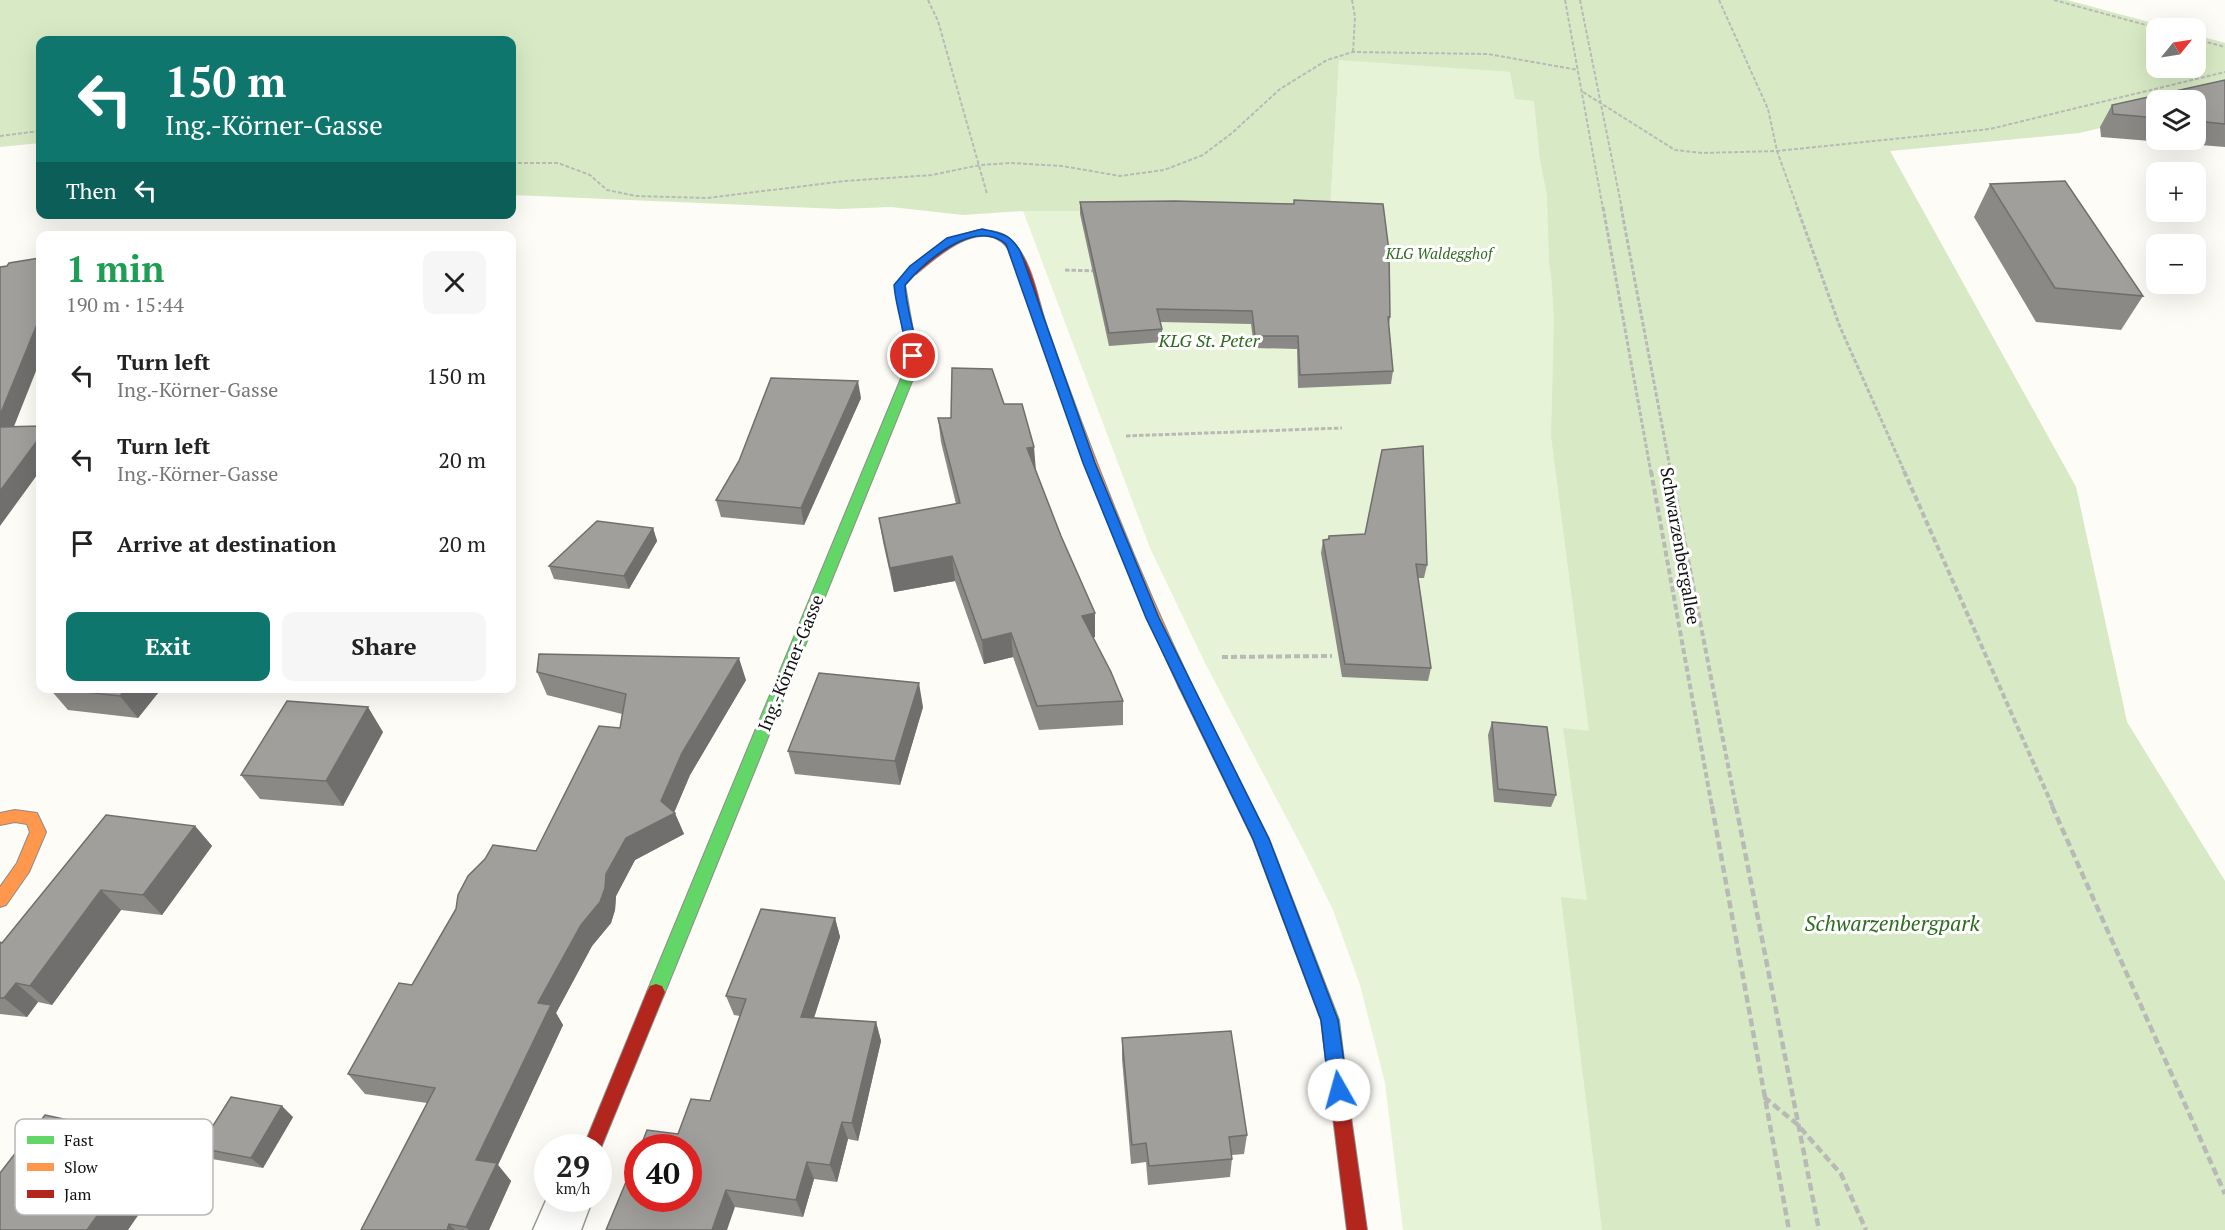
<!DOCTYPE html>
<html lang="en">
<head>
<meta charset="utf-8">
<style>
  body { margin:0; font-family:"PT Serif",serif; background:#f6f6f6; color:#222; height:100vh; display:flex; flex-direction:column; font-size:22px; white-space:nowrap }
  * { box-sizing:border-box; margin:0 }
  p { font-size:20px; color:#767676 }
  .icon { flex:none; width:33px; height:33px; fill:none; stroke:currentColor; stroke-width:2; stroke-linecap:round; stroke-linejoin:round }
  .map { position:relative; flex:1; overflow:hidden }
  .drawer { position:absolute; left:36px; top:231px; width:480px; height:462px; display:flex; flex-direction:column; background:#fff; border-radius:12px; box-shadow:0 6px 24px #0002 }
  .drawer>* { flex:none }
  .banner { position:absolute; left:36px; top:36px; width:480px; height:183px; border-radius:12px; box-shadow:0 6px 24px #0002; background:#0f766e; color:#fff; overflow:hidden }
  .needle { width:39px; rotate:60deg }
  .fabs { position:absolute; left:2146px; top:18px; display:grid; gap:12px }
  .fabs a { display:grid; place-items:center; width:60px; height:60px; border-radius:12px; background:#fff; box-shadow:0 6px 24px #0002; font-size:30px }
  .speed { position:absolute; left:534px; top:1134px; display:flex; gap:12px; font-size:30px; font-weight:700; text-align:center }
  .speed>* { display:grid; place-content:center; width:78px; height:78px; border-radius:50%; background:#fff; box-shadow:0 6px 24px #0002; line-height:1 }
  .speed small { font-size:15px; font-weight:400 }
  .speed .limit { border:9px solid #d22; background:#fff; color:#111 }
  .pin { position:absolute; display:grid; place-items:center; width:51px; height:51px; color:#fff; margin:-26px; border:3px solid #fff; border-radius:50%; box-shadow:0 2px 6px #0007 }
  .me { position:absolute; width:66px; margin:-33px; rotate:353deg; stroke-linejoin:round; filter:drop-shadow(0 0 4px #0008) }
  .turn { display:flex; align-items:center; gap:21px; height:126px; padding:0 30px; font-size:27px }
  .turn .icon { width:78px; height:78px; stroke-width:2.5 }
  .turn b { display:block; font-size:42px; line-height:51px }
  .then { display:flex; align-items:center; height:57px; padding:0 30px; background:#0003; gap:12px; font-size:22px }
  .round { display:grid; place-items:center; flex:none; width:63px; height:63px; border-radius:12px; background:#f6f6f6 }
  .head { display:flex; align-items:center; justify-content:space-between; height:102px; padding:0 30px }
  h1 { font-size:36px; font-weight:700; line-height:45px; color:#1e9e55 }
  .button { display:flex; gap:12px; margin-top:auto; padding:12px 30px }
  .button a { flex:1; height:69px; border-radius:12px; background:#0f766e; color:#fff; font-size:24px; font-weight:700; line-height:69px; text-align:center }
  .button a+a { background:#f6f6f6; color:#222 }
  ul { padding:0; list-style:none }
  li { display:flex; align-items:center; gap:18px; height:84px; padding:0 30px }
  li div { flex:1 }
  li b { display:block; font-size:22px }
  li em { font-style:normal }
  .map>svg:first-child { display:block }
  .green { fill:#e7f3d7 }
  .forest { fill:#d8eac5 }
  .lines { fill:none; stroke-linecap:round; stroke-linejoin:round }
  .street-casing { stroke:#979795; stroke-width:3 }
  .fast-casing { stroke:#8e8d8b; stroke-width:2 }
  .slow-casing { stroke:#8e8d8b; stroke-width:2 }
  .jam-casing { stroke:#8e8d8b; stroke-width:2 }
  .path-far3 { stroke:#b9b9b8; stroke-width:2; stroke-dasharray:4 2; stroke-linecap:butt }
  .path-far2 { stroke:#b9b9b8; stroke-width:3; stroke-dasharray:4.5 2; stroke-linecap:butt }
  .path-far1 { stroke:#b9b9b8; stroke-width:4; stroke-dasharray:6 3; stroke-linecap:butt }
  .path { stroke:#b9b9b8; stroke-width:4.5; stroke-dasharray:8 4; stroke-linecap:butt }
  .street { fill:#fffffe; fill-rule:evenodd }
  .fast { fill:#63d668; fill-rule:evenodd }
  .slow { fill:#ff974d; fill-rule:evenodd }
  .jam { fill:#b3261e; fill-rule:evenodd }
  .wall { fill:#8a8986; fill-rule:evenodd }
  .shaded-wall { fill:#716f6d }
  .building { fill:#a19f9c; stroke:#716f6d; stroke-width:1.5 }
  .route { fill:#1a73e8; stroke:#114b97; stroke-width:1.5 }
  .labels { text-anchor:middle; stroke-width:6; stroke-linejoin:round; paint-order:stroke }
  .far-park-label { font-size:15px; font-style:italic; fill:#2f6b1f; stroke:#fff }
  .park-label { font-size:18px; font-style:italic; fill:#2f6b1f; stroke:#fff }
  .street-label { font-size:18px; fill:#111; stroke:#fff }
  .near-park-label { font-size:21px; font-style:italic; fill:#2f6b1f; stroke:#fff }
  .key { fill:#fff; stroke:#b8b8b8; stroke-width:1.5 }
  .key-label { font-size:16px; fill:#111 }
</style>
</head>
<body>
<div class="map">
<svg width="2225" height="1230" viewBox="0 0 2225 1230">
  <rect width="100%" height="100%" fill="#fdfcf7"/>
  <path class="green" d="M2067,0L2171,28H2157V68H2196V35L2225,43L2196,100H2157L2079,133L1890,151L2076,487L2127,722L2225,881V1230H1403L1385,1083L1360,985L1333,910L1305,853L1205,663L1150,548L1023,211H1330L1339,59L1565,76Z"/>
  <path class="forest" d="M0,0H2067L2171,28H2157V68H2196V35L2225,43V100H2157V115L2079,133L1890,151L2076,487L2127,722L2225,881V1230H1602L1561,897L1587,900L1563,728L1589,731L1551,436L1554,319L1551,273L1549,262L1547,195L1540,160L1534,101L1515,99L1510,72L1339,60L1330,211H1023L963,215L891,207L839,209L512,195V40H40V143L0,147Z"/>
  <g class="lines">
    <defs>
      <path id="street" d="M548,1196V1198H593L581,1230H533Z"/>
      <g id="fast">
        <path d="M912,269L917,272L905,285L916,348L917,369L665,992L662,998L656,1000L650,998L647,992L905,369L906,348L895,285L908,270Z"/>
        <path d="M1185,680L1190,681L1269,839L1339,1020L1351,1117L1348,1123L1342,1126L1336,1123L1333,1117L1321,1020L1253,839L1178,685L1180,681Z"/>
      </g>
      <g id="slow">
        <path d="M1041,321L1046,324C1089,447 1136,568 1192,685L1190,689H1180L1178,685C1123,567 1077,447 1036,324Z"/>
        <path d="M15,810L37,813L46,832L29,872L6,905L0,907V887L17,863L30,832L27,824L15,822L0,825V813Z"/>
      </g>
      <g id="jam">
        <path d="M979,230C990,231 1001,231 1010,239C1032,259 1037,297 1046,324L1045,326H1037L1036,324C1028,302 1020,257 1002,242C976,221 935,258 916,274L912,275L907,272C926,251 952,237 979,230Z"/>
        <path d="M656,984L662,986L665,992L598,1155V1148H583L647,992L650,986Z"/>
        <path d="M1342,1108L1348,1111L1351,1117L1367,1230H1347L1333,1117L1336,1111Z"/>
      </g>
    </defs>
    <use href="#street" class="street-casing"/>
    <use href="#fast" class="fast-casing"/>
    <use href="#slow" class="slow-casing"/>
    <use href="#jam" class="jam-casing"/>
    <g class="path-far3">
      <path d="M928,0L938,21L987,194"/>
      <path d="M1352,0L1355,17L1353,52"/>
      <path d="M1565,0L1603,209"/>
      <path d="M1580,0L1622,209"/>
      <path d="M1719,0L1768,109L1777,151L1798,209"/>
      <path d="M2054,0L2157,28"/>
      <path d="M2196,39L2225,47"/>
      <path d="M1583,92L1675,150L1702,153L1777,151L1990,129L2225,72"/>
      <path d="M0,136L40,131"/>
      <path d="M512,163H558L590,175L607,190L636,196L707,198L845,181L932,175L980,165L1011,163L1062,166L1120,176L1164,170L1203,155L1232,133L1280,89L1327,60L1353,52L1488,54L1578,70"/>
    </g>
    <g class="path-far2">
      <path d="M1603,207L1651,473"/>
      <path d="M1621,207L1671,473"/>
      <path d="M1797,207L1840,327L1905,473"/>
      <path d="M1065,270L1097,271"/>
      <path d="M1126,436L1342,428"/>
    </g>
    <g class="path-far1">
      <path d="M1651,471L1712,807"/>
      <path d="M1671,471L1736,807"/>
      <path d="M1904,471L2053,807"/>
      <path d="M1222,657L1332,656"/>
    </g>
    <g class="path">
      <path d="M1712,806L1789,1230"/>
      <path d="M1736,806L1819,1230"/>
      <path d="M2052,806L2225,1194"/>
      <path d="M1764,1097L1797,1124L1841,1174L1866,1230"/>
    </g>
    <use href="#street" class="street"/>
    <use href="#fast" class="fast"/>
    <use href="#slow" class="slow"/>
    <use href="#jam" class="jam"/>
  </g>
  <g class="wall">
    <path d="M2225,80V147L2101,137L2100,127L2112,105ZM2157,100H2196V140H2157Z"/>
    <path d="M1990,184L2143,296L2121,330L2036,322L1974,217Z"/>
    <path d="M1080,202L1390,317L1389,325L1393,371L1391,384L1298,388L1297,349L1254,348L1251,324L1160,322L1162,329V342L1109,346L1080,214Z"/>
    <path d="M861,398L804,525L721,517L716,500Z"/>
    <path d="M1004,404L1036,470L1095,637L1093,638L1123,701V725L1039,730L1013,657L984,664L955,581L894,592L883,542L879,518L956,504L941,442L938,418H951Z"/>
    <path d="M653,528L657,541L629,589L554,579L549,566Z"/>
    <path d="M1329,536L1427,565L1424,578H1418L1431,668L1428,681L1342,677L1321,553L1323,540L1328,539Z"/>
    <path d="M537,672L746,680L690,775L674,812L684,834L635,860L616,896L615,910L611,923L592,946L556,1013L563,1025L498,1165L511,1181L489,1230H361L427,1103L365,1094L348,1074L412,985L536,851L620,728L622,714L547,695Z"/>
    <path d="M49,688H162L138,718L68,710Z"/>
    <path d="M923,707L900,785L795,774L788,751Z"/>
    <path d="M1492,722L1556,795L1551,807L1494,802L1488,735Z"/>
    <path d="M383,732L343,806L260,799L241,775Z"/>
    <path d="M195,826L212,846L162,915L121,910L52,1005L38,1002L27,1017L0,1014V942L2,943Z"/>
    <path d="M835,918L840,937L814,1018L876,1022L881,1041L858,1141L848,1139L837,1182L814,1179L803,1217L735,1207L678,1134L710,1101L740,1016L734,1015L726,996Z"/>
    <path d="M1122,1038L1247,1135L1244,1154L1232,1155V1159L1230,1177L1148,1185L1146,1162L1131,1164L1122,1059Z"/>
    <path d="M293,1117L263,1168L212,1159L199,1148Z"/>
  </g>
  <g class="shaded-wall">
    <path d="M40,317V361L7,444L0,434V415Z"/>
    <path d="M858,381L861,398L804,525L801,508Z"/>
    <path d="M40,437V471L0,526V491Z"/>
    <path d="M1034,447L1036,471L1027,448Z"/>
    <path d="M653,528L657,541L629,589L624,576Z"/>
    <path d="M952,556L955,581L894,592L890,568Z"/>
    <path d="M1095,613V637L1083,640L1082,616Z"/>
    <path d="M1011,633L1013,657L984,664L982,640Z"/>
    <path d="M739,658L746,680L690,775L674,813H675L684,834L635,860L616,896L615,910L611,923L592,946L556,1013L563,1025L498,1165L511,1181L489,1230H469L466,1227L476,1160L538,1003L626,838L661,801L682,753Z"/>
    <path d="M919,683L923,707L900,785L895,761Z"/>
    <path d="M127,688H162L138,718L120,696Z"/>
    <path d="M368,707L383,732L343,806L326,781Z"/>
    <path d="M195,826L212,846L162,915L143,895Z"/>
    <path d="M101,890L121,910L52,1005L30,986Z"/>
    <path d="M835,918L840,937L808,1036L801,1017Z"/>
    <path d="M16,983L38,1002L27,1017L4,998Z"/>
    <path d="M876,1022L881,1041L858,1141L852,1123Z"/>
    <path d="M282,1106L293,1117L263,1168L251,1158Z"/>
    <path d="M842,1122L848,1139L837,1182L830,1165Z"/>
    <path d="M152,1138L177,1159L128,1230H87Z"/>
    <path d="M807,1162L814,1179L803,1217L796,1200Z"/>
    <path d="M726,1190L735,1207L727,1230H712Z"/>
    <path d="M449,1224L455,1230H447Z"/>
  </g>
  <g class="building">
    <path d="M2225,80V124L2196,121V100H2157V118L2113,114L2112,105Z"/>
    <path d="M2065,181L2143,296L2055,288L1990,184Z"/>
    <path d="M1294,200L1383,204L1389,251L1390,317H1388L1393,371L1300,375L1298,336H1255L1252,311L1157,309L1162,329L1109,333L1080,202L1175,201L1294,204Z"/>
    <path d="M40,258V317L0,415V267L7,266L9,263Z"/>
    <path d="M952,368L992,369L1004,404H1022L1034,447L1027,448L1061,536L1095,613L1082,616L1111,672L1123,701L1037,706L1011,633L982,640L952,556L890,568L879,518L960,503L938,418H951Z"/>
    <path d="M771,378L858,381L801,508L716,500L739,461Z"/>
    <path d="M40,426V437L0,491V427Z"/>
    <path d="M1423,446L1427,565L1416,564L1431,668L1345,664L1323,540L1329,539V536L1365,534L1382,450Z"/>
    <path d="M597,521L653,528L624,576L549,566Z"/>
    <path d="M539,654L739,658L682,753L661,801L675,813L626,838L606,874L605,888L600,902L581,925L538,1003L551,1005L476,1160L497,1163L466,1227L449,1224L447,1230H361L435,1088L348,1074L399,983L412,985L456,909L458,895L468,876L485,859L493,845L536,851L599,726L620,728L626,694L537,672Z"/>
    <path d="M819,673L919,683L895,761L788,751Z"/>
    <path d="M49,688H127L120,696Z"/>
    <path d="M287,701L368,707L326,781L241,775Z"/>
    <path d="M1492,722L1547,727L1556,795L1498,789Z"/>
    <path d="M106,815L195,826L143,895L101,890L30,986L16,983L4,998H0V942L2,943Z"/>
    <path d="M761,909L835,918L801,1017L876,1022L852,1123L842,1122L830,1165L807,1162L796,1200L726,1190L712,1230H606L638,1153V1198H688V1148H640L647,1130L678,1134L691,1099L710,1101L746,999L726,996Z"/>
    <path d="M1231,1031L1247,1135L1229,1137L1232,1159L1149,1166L1146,1143L1132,1145L1122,1038Z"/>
    <path d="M231,1097L282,1106L251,1158L199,1148Z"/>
    <path d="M45,1115L152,1138L87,1230H0V1173Z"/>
  </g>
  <path class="route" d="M982,229C1001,233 1011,234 1021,253L1095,463L1159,618L1269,839L1338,1020L1348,1090L1345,1096L1339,1099L1332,1096L1329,1090L1321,1020L1253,839L1146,618L1083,463L1006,244C974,218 925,261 905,285C906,309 915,331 918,356L913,359L907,356C905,331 896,309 894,285L910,266L947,238Z"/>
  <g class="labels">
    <g class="far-park-label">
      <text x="1439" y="259">KLG Waldegghof</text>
    </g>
    <g class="park-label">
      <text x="1209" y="347">KLG St. Peter</text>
    </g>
    <g class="street-label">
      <text transform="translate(1680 546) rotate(80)" y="6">Schwarzenbergallee</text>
      <text transform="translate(791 663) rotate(-68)" y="6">Ing.-Körner-Gasse</text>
    </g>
    <g class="near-park-label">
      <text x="1892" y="931">Schwarzenbergpark</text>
    </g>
  </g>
  <rect x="15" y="1119" width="198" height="96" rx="9" class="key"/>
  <rect x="27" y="1136" width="27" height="8" fill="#63d668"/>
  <rect x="27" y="1163" width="27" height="8" fill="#ff974d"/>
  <rect x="27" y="1190" width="27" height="8" fill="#b3261e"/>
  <g class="key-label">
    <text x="64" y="1146">Fast</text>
    <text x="64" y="1173">Slow</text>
    <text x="64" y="1200">Jam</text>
  </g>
</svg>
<div class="fabs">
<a><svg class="needle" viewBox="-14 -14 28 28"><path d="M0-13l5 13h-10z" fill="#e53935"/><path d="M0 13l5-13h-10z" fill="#767676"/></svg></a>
<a><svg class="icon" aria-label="layers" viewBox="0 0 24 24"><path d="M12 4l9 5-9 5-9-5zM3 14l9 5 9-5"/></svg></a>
<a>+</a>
<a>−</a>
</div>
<div class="speed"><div>29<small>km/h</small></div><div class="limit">40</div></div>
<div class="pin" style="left:913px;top:356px;background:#d93025"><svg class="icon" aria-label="arrive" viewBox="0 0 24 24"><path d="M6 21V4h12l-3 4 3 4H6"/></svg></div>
<svg class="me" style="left:1339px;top:1090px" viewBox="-20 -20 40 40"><circle r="19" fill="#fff"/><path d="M0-13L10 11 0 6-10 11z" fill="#1a73e8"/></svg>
<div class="banner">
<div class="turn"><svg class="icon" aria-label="left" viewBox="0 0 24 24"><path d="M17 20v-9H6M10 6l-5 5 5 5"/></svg><div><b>150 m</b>Ing.-Körner-Gasse</div></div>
<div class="then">Then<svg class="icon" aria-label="left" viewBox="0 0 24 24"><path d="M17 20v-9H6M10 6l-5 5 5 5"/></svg></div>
</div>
<section class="drawer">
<div class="head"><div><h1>1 min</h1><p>190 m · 15:44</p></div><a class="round"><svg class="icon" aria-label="close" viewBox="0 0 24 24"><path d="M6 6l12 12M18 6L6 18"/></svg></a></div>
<ul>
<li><svg class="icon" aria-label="left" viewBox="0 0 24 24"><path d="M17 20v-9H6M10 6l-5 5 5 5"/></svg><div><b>Turn left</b><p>Ing.-Körner-Gasse</p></div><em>150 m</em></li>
<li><svg class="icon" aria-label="left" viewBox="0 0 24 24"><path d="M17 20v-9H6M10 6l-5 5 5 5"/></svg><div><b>Turn left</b><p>Ing.-Körner-Gasse</p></div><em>20 m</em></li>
<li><svg class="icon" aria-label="arrive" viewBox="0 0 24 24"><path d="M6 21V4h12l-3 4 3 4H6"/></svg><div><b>Arrive at destination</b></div><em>20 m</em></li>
</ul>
<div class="button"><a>Exit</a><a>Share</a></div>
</section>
</div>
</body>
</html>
